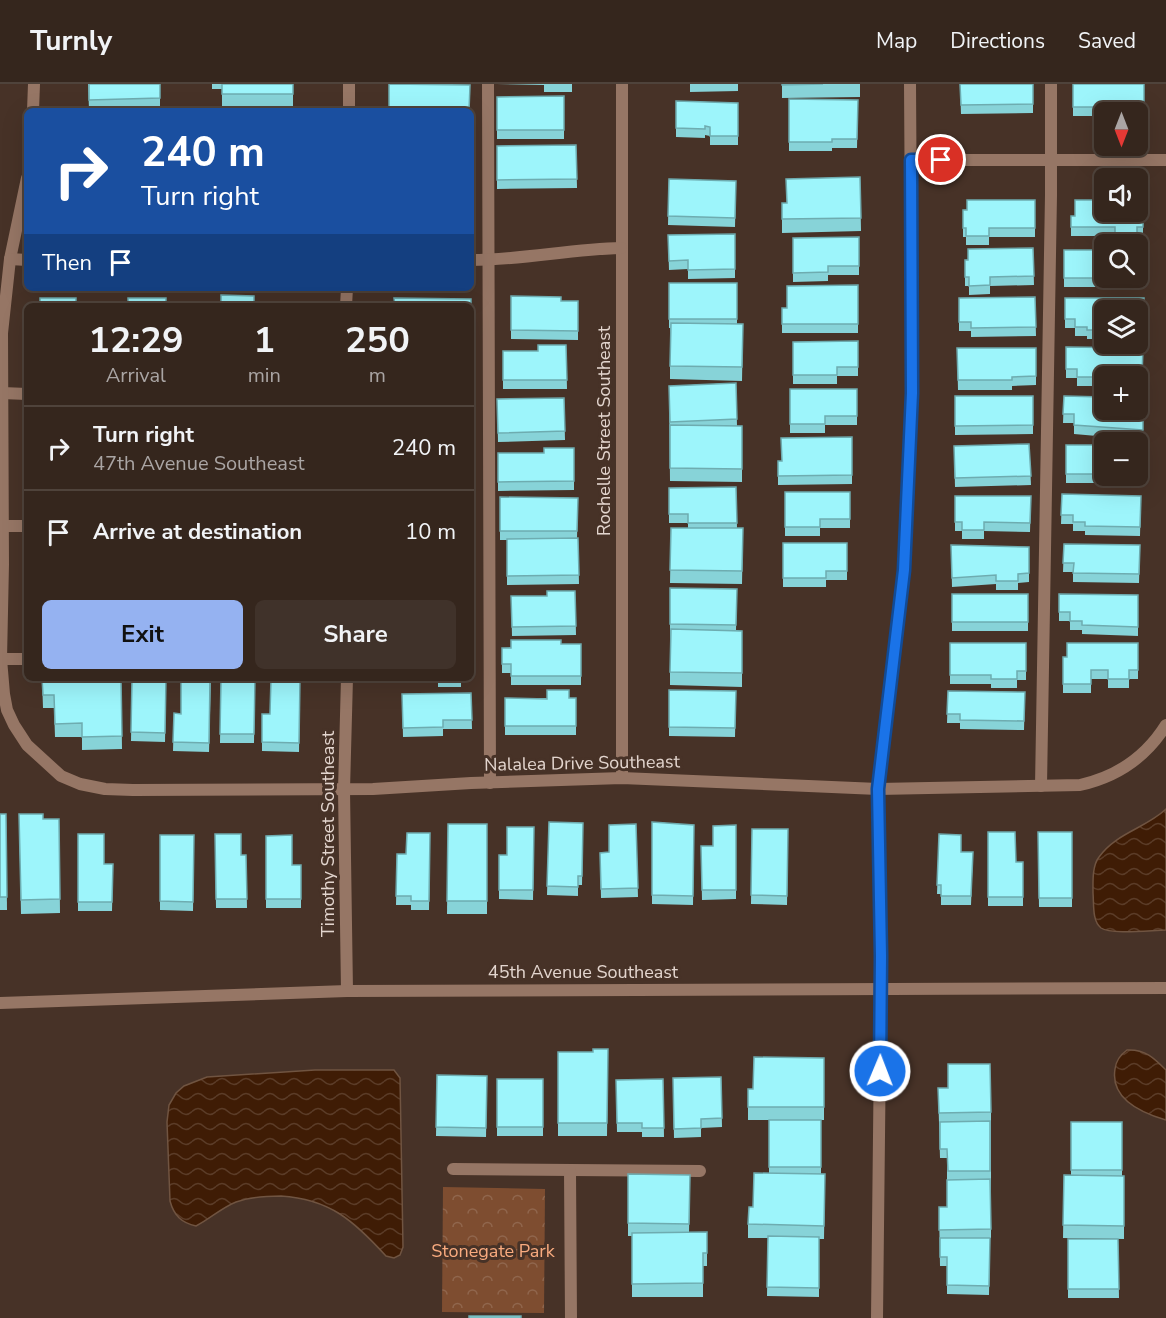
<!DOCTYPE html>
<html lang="en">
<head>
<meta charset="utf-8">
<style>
  body { margin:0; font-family:"Nunito Sans",sans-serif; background:#40322a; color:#f1f3f6; height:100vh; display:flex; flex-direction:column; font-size:22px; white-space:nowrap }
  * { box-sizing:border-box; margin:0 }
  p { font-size:20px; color:#aaa5a4 }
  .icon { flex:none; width:33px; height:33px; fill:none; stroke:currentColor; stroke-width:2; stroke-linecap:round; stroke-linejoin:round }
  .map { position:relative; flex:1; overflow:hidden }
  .drawer { position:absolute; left:24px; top:219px; width:450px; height:378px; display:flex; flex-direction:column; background:#35261d; border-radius:9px; box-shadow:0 6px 24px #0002,0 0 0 2px #4f433b }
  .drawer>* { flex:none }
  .guide { position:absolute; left:24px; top:24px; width:450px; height:183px; border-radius:9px; box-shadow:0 6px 24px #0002,0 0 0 2px #4f433b; background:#1a4fa0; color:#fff; overflow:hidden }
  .needle { width:39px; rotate:180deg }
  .buttons { position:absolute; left:1094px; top:18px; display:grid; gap:12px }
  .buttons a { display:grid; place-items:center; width:54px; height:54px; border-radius:9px; background:#35261d; box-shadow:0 6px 24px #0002,0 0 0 2px #4f433b; font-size:30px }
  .pin { position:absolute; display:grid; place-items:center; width:51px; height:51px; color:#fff; margin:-26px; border:3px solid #fff; border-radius:50%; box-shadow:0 2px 6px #0007 }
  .me { position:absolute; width:66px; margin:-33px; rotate:1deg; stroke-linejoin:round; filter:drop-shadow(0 0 4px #0008) }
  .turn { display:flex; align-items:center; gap:21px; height:126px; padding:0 18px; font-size:27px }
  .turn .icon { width:78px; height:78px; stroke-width:2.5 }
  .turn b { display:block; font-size:42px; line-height:51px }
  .then { display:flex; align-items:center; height:57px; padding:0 18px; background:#0003; gap:12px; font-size:22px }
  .eta { display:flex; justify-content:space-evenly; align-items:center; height:102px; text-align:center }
  .eta b { font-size:36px; font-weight:700; line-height:42px }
  .button { display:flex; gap:12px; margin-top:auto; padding:12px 18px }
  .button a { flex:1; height:69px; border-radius:9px; background:#95b2f1; color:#111; font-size:24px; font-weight:700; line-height:69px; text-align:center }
  .button a+a { background:#40322a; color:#f1f3f6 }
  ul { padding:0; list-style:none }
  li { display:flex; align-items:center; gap:18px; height:84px; padding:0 18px; border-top:2px solid #4f433b }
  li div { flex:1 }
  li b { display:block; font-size:22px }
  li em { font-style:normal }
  header { display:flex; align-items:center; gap:36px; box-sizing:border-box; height:84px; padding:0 30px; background:#35261d; border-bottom:2px solid #4f433b }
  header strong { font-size:28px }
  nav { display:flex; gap:33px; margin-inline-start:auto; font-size:21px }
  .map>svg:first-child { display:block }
  .park { fill:url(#park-crowns) }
  .water { fill:url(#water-waves); stroke:#705441; stroke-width:1.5 }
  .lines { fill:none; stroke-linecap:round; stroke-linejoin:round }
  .service { stroke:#967665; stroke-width:12 }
  .minor { stroke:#967665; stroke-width:12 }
  .wall { fill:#87d3d8 }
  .building { fill:#9df5fb; stroke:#6eacb0; stroke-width:1.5 }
  .route-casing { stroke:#114b97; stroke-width:15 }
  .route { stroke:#1a73e8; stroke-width:10 }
  .labels { text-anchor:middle; stroke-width:6; stroke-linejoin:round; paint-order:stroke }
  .street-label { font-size:18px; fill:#e3d5ce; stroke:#473227 }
  .park-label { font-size:18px; fill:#f9ab7f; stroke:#473227 }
</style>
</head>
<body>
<header>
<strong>Turnly</strong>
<nav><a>Map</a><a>Directions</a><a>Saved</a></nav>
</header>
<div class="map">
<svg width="1166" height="1234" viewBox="0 0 1166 1234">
  <defs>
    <pattern id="park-crowns" width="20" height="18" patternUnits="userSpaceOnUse" patternTransform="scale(1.5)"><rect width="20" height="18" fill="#7e4d30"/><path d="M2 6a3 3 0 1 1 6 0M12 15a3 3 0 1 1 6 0" fill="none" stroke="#90664d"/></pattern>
    <pattern id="water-waves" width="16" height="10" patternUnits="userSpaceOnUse" patternTransform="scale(1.5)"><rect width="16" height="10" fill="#3f1c05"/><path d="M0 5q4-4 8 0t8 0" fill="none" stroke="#5b3c28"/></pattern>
  </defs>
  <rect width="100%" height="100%" fill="#473227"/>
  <path class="park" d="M443,1103L545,1105L544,1229L442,1228Z"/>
  <g class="water">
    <path d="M1166,725V846C1153,846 1111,851 1101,844C1092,837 1094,820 1093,809C1093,798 1092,782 1099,773C1116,749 1146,744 1166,725Z"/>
    <path d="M1127,966C1145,965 1154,974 1166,986V1036C1142,1029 1110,1015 1115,985C1116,976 1120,971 1127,966Z"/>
    <path d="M315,986H394L400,994L403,1163L400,1171L394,1174L386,1172C354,1137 330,1115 281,1112C266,1112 250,1113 236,1118C221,1124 210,1135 196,1142C182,1139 174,1132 170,1117L167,1038L169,1021L176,1009L184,1002L207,993Z"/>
  </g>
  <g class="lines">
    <g class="service">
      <path d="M488,0L490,699"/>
      <path d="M2,309L27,310"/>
      <path d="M1,575H27"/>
      <path d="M1041,702L1051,111V0"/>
      <path d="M453,1085L700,1087"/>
    </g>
    <g class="minor">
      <path d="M622,0V694"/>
      <path d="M33,27L34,0"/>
      <path d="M349,27V0"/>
      <path d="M911,76H1166"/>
      <path d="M27,94L10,175L2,249L3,480L1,575L4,610L7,626L14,641L27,661L61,692L80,700L105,705L133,706L373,705L471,699L622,694L878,705L1080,701C1116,693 1146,673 1166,641"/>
      <path d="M10,175L27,176"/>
      <path d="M471,176C521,176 571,165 621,164"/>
      <path d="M346,222L347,204"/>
      <path d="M2,442H27"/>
      <path d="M347,907L344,706L347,594"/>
      <path d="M0,919L347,907L1166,904"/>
      <path d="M570,1087L571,1234"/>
      <path d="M877,1234L881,871L878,705L904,486L912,309L910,0"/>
    </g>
  </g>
  <g class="wall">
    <path d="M88,0H160V23L89,25Z"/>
    <path d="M212,0H293V23H222V5H212Z"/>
    <path d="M497,0H572V8H544V1Z"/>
    <path d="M690,0H738V7L690,8Z"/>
    <path d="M782,0H860V13L782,14Z"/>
    <path d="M960,0H1033V29L961,30Z"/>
    <path d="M1073,0H1144V32H1137V28H1104V32H1073Z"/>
    <path d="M564,12V55H497V13Z"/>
    <path d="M789,15L858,16L857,64H832V67H789Z"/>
    <path d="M676,17L738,19V61H710V52L705,51V54L676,53Z"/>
    <path d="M576,61L577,104L497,105V62Z"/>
    <path d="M860,93L861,147L782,149V119H787Z"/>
    <path d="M669,95L736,97L735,143L668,141Z"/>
    <path d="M1035,116V153H989V161H966V153H963V126Z"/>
    <path d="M1143,116V152H1137V160H1115V152H1071V132H1075Z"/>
    <path d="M735,150V194L688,195V185L669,186L668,151Z"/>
    <path d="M859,153V191H828V197L793,198V154Z"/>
    <path d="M1033,164L1034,201L990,202V210L969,211V202H965V176Z"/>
    <rect x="1064" y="166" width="77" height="37"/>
    <path d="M669,199H737V240H743L742,297L670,295V244H669Z"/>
    <path d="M858,201V249H782V224H787Z"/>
    <path d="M511,212L561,217H578V256L511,255Z"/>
    <path d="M1035,213L1036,252L971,253V247H959V214Z"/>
    <path d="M1065,214H1144V255H1137V226H1104V255H1087V252H1075V244H1065Z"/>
    <path d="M858,257V292H837V300H793V258Z"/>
    <path d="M566,261L567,305H503V267H538Z"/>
    <path d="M1066,263L1143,264L1142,302H1137V292H1104V302H1077V294H1066Z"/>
    <path d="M957,264H1036V301L1012,302V306H958Z"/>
    <path d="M736,299L737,342H742V398L670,397L669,302Z"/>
    <path d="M790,305H857V341H825V349H790Z"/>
    <rect x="471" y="312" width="2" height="35"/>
    <path d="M955,312H1033V350L955,351Z"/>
    <path d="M1064,312L1143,313V356L1074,350V339H1063Z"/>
    <path d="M564,314L565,356L498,358L497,315Z"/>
    <path d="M852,353V400L778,401V377H782Z"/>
    <path d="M1029,360L1031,401L955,403L954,362Z"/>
    <path d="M1066,361H1104V392H1137V361H1141V399H1066Z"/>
    <path d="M574,364V406L498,407V369H544Z"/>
    <path d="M736,403L737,444H743L742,500L670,499L671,444H688V439H669V404Z"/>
    <path d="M785,408H850V444H820V452H785Z"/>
    <path d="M1062,410L1141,412L1140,452L1085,451V447H1073V440H1061Z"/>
    <path d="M955,412H1031L1030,448L984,447V455H962V447H955Z"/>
    <path d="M500,413L578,414L577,454H578L579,500L507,501V456H500Z"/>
    <path d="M783,459H847V496H826V503H783Z"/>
    <path d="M1064,460L1140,461L1139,499L1073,498V488H1063Z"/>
    <path d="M951,461L1029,463V498L1018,499V506H996V500L952,503Z"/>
    <path d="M670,504L737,505L736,546L742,547V603L670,601Z"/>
    <path d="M575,507L576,551L512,552L511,512H547Z"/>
    <rect x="952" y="510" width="76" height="37"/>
    <path d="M1059,510L1138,511V552L1082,550V546H1070V537H1059Z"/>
    <path d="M471,558L472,596H461V603H438V598L393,599V594H471Z"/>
    <path d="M950,559H1026V596H1017V604H991V600H950Z"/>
    <path d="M1138,559V595H1129V604H1108V595H1091V609H1063V573H1067Z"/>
    <path d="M561,560H581V601H511V589H502V564Z"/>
    <path d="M42,594H121L122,665L82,666V653H55L54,624H43Z"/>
    <path d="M132,594H166L165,658L131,657Z"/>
    <path d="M211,594L209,668L173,667L174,629L181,630Z"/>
    <path d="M221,594H255L254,659H220Z"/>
    <path d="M300,594L299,668L262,667V630H270Z"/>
    <path d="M669,606L736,607L735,653L669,652Z"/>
    <path d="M948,607L1025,608L1024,646L960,645V639H947Z"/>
    <path d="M471,609L472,645H443V652L403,653L402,610Z"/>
    <rect x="505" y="614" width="71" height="37"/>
    <path d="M0,730H6L7,826H0Z"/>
    <path d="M19,730L43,735H59L60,829L21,830Z"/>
    <path d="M549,738L583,739L582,801H578V812L547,811Z"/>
    <path d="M652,738L694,741L693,821L652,820Z"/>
    <path d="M448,740H487V830H447Z"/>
    <path d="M636,740L638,813L601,814L600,769L609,768Z"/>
    <path d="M736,741V815L702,816L701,762H713Z"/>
    <path d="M534,743L533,816L499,815V771H507Z"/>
    <path d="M752,745H788L787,821L751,820Z"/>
    <path d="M988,748L1016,778H1023V822H988Z"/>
    <path d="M1038,748H1072V823H1039Z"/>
    <path d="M430,749L429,826H411V821H396L397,770H406Z"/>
    <path d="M78,750L104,780H113L112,827H78Z"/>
    <path d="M215,750L241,771H246L247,824H216Z"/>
    <path d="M939,750L961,768H973L971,821H941V810H937Z"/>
    <path d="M160,751H194L193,827L160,826Z"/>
    <path d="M266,752L292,781H301V824H266Z"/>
    <path d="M608,965L607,1052H558V968H593Z"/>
    <path d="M824,974V1036H821V1090H825L824,1155H819V1213L767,1212L768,1154H748V1140L753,1123L769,1090V1036H748V1005H753Z"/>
    <path d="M437,991L487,992L486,1053L436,1052Z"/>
    <path d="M721,993L722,1043L701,1044V1053L674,1054L673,994Z"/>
    <rect x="497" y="995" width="46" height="57"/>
    <path d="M663,995L664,1053H642V1048H617L616,996Z"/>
    <path d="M938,1004L991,1028V1154H990L989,1211L947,1210V1182H940L939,1123H947V1074H940Z"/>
    <path d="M1071,1038H1122V1092H1124V1155L1063,1154L1064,1091H1071Z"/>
    <path d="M628,1090L690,1091L689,1149L707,1148V1182H703V1213H632V1152H628Z"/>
    <path d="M1068,1155H1118L1119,1214H1068Z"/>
  </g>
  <g class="building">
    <path d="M89,0H160V14L89,16Z"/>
    <rect x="222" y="0" width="71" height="10"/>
    <path d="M389,0L470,1L469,27H389Z"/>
    <path d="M782,0H823L782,1Z"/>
    <path d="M960,0H1033V20L961,21Z"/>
    <rect x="1073" y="0" width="71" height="23"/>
    <path d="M564,12V46H497V13Z"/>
    <path d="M789,15L858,16L857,55H832V58H789Z"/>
    <path d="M676,17L738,19V52H710V43L705,42V45L676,44Z"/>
    <path d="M576,61L577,95L497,96V62Z"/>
    <path d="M860,93L861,134L782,135V119H787L786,95Z"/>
    <path d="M669,95L736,97L735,134L668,132Z"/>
    <path d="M967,116H1035V144H989V152H966V144H963V126H967Z"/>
    <path d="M1075,116H1104V128H1137V116H1143V143H1137V151H1115V143H1071V132H1075Z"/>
    <path d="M735,150V185L688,186V176L669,177L668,151Z"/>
    <path d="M859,153V182H828V188L793,189V154Z"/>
    <path d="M1033,164L1034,192L990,193V201L969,202V193H965V176H968V165Z"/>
    <path d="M1064,166H1104V194H1137V166H1141V194H1064Z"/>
    <rect x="669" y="199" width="68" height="36"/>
    <path d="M858,201V240H782V224H787V202Z"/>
    <path d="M221,211L254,212V222H221Z"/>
    <path d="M511,212L561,213V217H578V247L511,246Z"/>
    <path d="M1035,213L1036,243L971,244V238H959V214Z"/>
    <rect x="40" y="214" width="36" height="8"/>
    <rect x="128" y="214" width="38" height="8"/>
    <path d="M394,214L471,215V240V222H395Z"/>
    <path d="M1065,214H1144V246H1137V226H1104V246H1087V243H1075V235H1065Z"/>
    <path d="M209,221V222H180Z"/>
    <path d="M271,221L301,222H271Z"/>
    <path d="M671,239L743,240L742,283L670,282Z"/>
    <path d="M858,257V283H837V291H793V258Z"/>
    <path d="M538,261H566L567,296H503V267H538Z"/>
    <path d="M1066,263L1143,264L1142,293H1077V285H1066Z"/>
    <path d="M957,264H1036V292L1012,293V296H958Z"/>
    <path d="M736,299L737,335L670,338L669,302Z"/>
    <path d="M790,305H857V332H825V340H790Z"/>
    <rect x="471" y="312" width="2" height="26"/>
    <path d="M955,312H1033V341L955,342Z"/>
    <path d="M1064,312L1104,313V326H1137V313H1143V346L1074,341V330H1063Z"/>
    <path d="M564,314L565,347L498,349L497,315Z"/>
    <path d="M670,341L742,342V385L670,384Z"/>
    <path d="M852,353V391L778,392V377H782L781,354Z"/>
    <path d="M1029,360L1031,392L955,394L954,362Z"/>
    <rect x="1066" y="361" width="38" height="29"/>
    <rect x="1137" y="361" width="4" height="29"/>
    <path d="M544,364H574V397L498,398V369H544Z"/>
    <path d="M736,403L737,439H688V430H669V404Z"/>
    <path d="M785,408H850V435H820V443H785Z"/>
    <path d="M1062,410L1141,412L1140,443L1085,442V438H1073V431H1061Z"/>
    <path d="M955,412H1031L1030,439L984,438V446H962V438H955Z"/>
    <path d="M500,413L578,414L577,447H500Z"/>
    <path d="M671,444H743L742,487L670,486Z"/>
    <path d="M578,454L579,491L507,492V455Z"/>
    <rect x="471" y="458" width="1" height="29"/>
    <path d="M783,459H847V487H826V494H783Z"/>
    <path d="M1064,460L1140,461L1139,490L1073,489L1074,479H1063Z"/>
    <path d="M951,461L1029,463V489L1018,490V497H996V491L952,494Z"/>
    <path d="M670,504L737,505L736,541L670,540Z"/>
    <path d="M547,507H575L576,542L512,543L511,512H547Z"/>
    <rect x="952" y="510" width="76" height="28"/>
    <path d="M1059,510L1138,511V543L1082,541V537H1070V528H1059Z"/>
    <path d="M671,545L742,547V589L670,588Z"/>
    <path d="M511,556H561V560H581V592H511V580H502V564H511Z"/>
    <path d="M950,559H1026V587H1017V595H991V591H950Z"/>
    <path d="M1067,559H1138V586H1129V595H1108V586H1091V600H1063V573H1067Z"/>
    <path d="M42,594H121L122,652L82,653V639L55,640L54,611H43Z"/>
    <path d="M132,594H166L165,649L131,648Z"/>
    <path d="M181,594H210L209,659L173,658L174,629L181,630Z"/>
    <path d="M221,594H255L254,650H220Z"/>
    <path d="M271,594H300L299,659L262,658V630H270Z"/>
    <path d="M547,606H569V614H576V642H505V614L547,615Z"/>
    <path d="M669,606L736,607L735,644L669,643Z"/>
    <path d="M948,607L1025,608L1024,637L960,636V630H947Z"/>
    <path d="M471,609L472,636H443V643L403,644L402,610Z"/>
    <path d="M0,730H6L7,813H0Z"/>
    <path d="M19,730H43V735H59L60,815L21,816Z"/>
    <path d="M549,738L583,739L582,792H578V803L547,802Z"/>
    <path d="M652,738L694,741L693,812L652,811Z"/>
    <path d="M448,740H487V817H447Z"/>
    <path d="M636,740L638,804L601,805L600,769L609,768V741Z"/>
    <path d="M736,741V806H702L701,762H713V742Z"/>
    <path d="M507,743H534L533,806H499V771H507Z"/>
    <path d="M752,745H788L787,812L751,811Z"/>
    <path d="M988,748H1015L1016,778H1023V813H988Z"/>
    <path d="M1038,748H1072V814H1039Z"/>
    <path d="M407,749H430L429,817H411V812H396L397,770H406Z"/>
    <path d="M78,750H104V780H113L112,818H78Z"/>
    <path d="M215,750H241V771H246L247,815H216Z"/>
    <path d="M939,750L961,751V768H973L971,812H941V801H937Z"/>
    <path d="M160,751H194L193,818L160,817Z"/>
    <path d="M292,751V781H301V815H266V752Z"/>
    <path d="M593,965H608L607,1039H558V968H593Z"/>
    <path d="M754,973L824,974V1023H748V1005H753Z"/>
    <path d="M948,980H990L991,1028L939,1029L938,1004H948Z"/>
    <path d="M437,991L487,992L486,1044L436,1043Z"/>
    <path d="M721,993L722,1034L701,1035V1044L674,1045L673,994Z"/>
    <rect x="497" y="995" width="46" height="48"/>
    <path d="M663,995L664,1044H642V1039H617L616,996Z"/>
    <rect x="769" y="1036" width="52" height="47"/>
    <path d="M990,1037V1087H948L947,1065H940V1038Z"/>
    <rect x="1071" y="1038" width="51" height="48"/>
    <path d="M754,1089L825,1090L824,1142L748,1140L749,1123H753Z"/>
    <path d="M628,1090L690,1091L689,1140L628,1139Z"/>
    <path d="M1064,1091L1124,1092V1142L1063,1141Z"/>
    <path d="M990,1095L991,1145L939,1146V1123H947V1096Z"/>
    <path d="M707,1148V1169H703V1199L632,1200V1149Z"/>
    <path d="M768,1152L819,1153V1204L767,1203Z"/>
    <path d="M940,1154H990L989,1202L947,1201V1173H940Z"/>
    <path d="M1068,1155H1118L1119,1205H1068Z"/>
    <rect x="469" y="1232" width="52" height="2"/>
  </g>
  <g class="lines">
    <defs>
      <path id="route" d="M880,987L881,872L878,705L904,486L912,309L911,76H941"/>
    </defs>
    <use href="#route" class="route-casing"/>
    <use href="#route" class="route"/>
  </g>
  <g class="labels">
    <g class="street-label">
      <text transform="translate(604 347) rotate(-90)" y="6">Rochelle Street Southeast</text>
      <text transform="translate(582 679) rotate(-1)" y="6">Nalalea Drive Southeast</text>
      <text transform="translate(328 750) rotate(-90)" y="6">Timothy Street Southeast</text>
      <text x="583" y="894">45th Avenue Southeast</text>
    </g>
    <g class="park-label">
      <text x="493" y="1173">Stonegate Park</text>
    </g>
  </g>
</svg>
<div class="buttons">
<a><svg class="needle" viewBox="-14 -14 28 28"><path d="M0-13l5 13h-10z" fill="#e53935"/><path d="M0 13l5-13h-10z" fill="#aaa5a4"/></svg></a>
<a><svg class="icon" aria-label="sound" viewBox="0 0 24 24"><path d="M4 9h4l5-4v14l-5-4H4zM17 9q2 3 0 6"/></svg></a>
<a><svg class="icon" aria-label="search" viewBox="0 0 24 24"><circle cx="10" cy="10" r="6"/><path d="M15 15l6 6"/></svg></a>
<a><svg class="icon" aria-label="layers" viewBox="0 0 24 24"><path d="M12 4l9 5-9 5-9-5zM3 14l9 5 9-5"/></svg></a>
<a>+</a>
<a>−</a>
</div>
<div class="pin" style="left:941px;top:76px;background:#d93025"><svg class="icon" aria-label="arrive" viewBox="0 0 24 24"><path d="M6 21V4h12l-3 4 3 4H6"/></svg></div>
<svg class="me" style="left:880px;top:987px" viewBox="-20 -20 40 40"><circle r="17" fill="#1a73e8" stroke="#fff" stroke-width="3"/><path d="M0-11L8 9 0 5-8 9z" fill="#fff"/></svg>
<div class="guide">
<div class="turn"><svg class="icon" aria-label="right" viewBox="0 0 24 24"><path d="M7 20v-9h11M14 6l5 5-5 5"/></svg><div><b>240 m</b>Turn right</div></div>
<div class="then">Then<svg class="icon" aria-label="arrive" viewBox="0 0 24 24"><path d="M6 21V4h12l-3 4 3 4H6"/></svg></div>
</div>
<section class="drawer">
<div class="eta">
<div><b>12:29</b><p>Arrival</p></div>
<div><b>1</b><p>min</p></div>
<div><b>250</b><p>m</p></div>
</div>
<ul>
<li><svg class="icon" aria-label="right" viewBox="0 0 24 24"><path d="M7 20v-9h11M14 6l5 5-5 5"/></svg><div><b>Turn right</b><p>47th Avenue Southeast</p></div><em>240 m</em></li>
<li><svg class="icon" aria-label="arrive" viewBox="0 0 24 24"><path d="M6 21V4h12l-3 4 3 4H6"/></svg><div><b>Arrive at destination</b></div><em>10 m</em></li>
</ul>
<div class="button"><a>Exit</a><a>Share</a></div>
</section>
</div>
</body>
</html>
